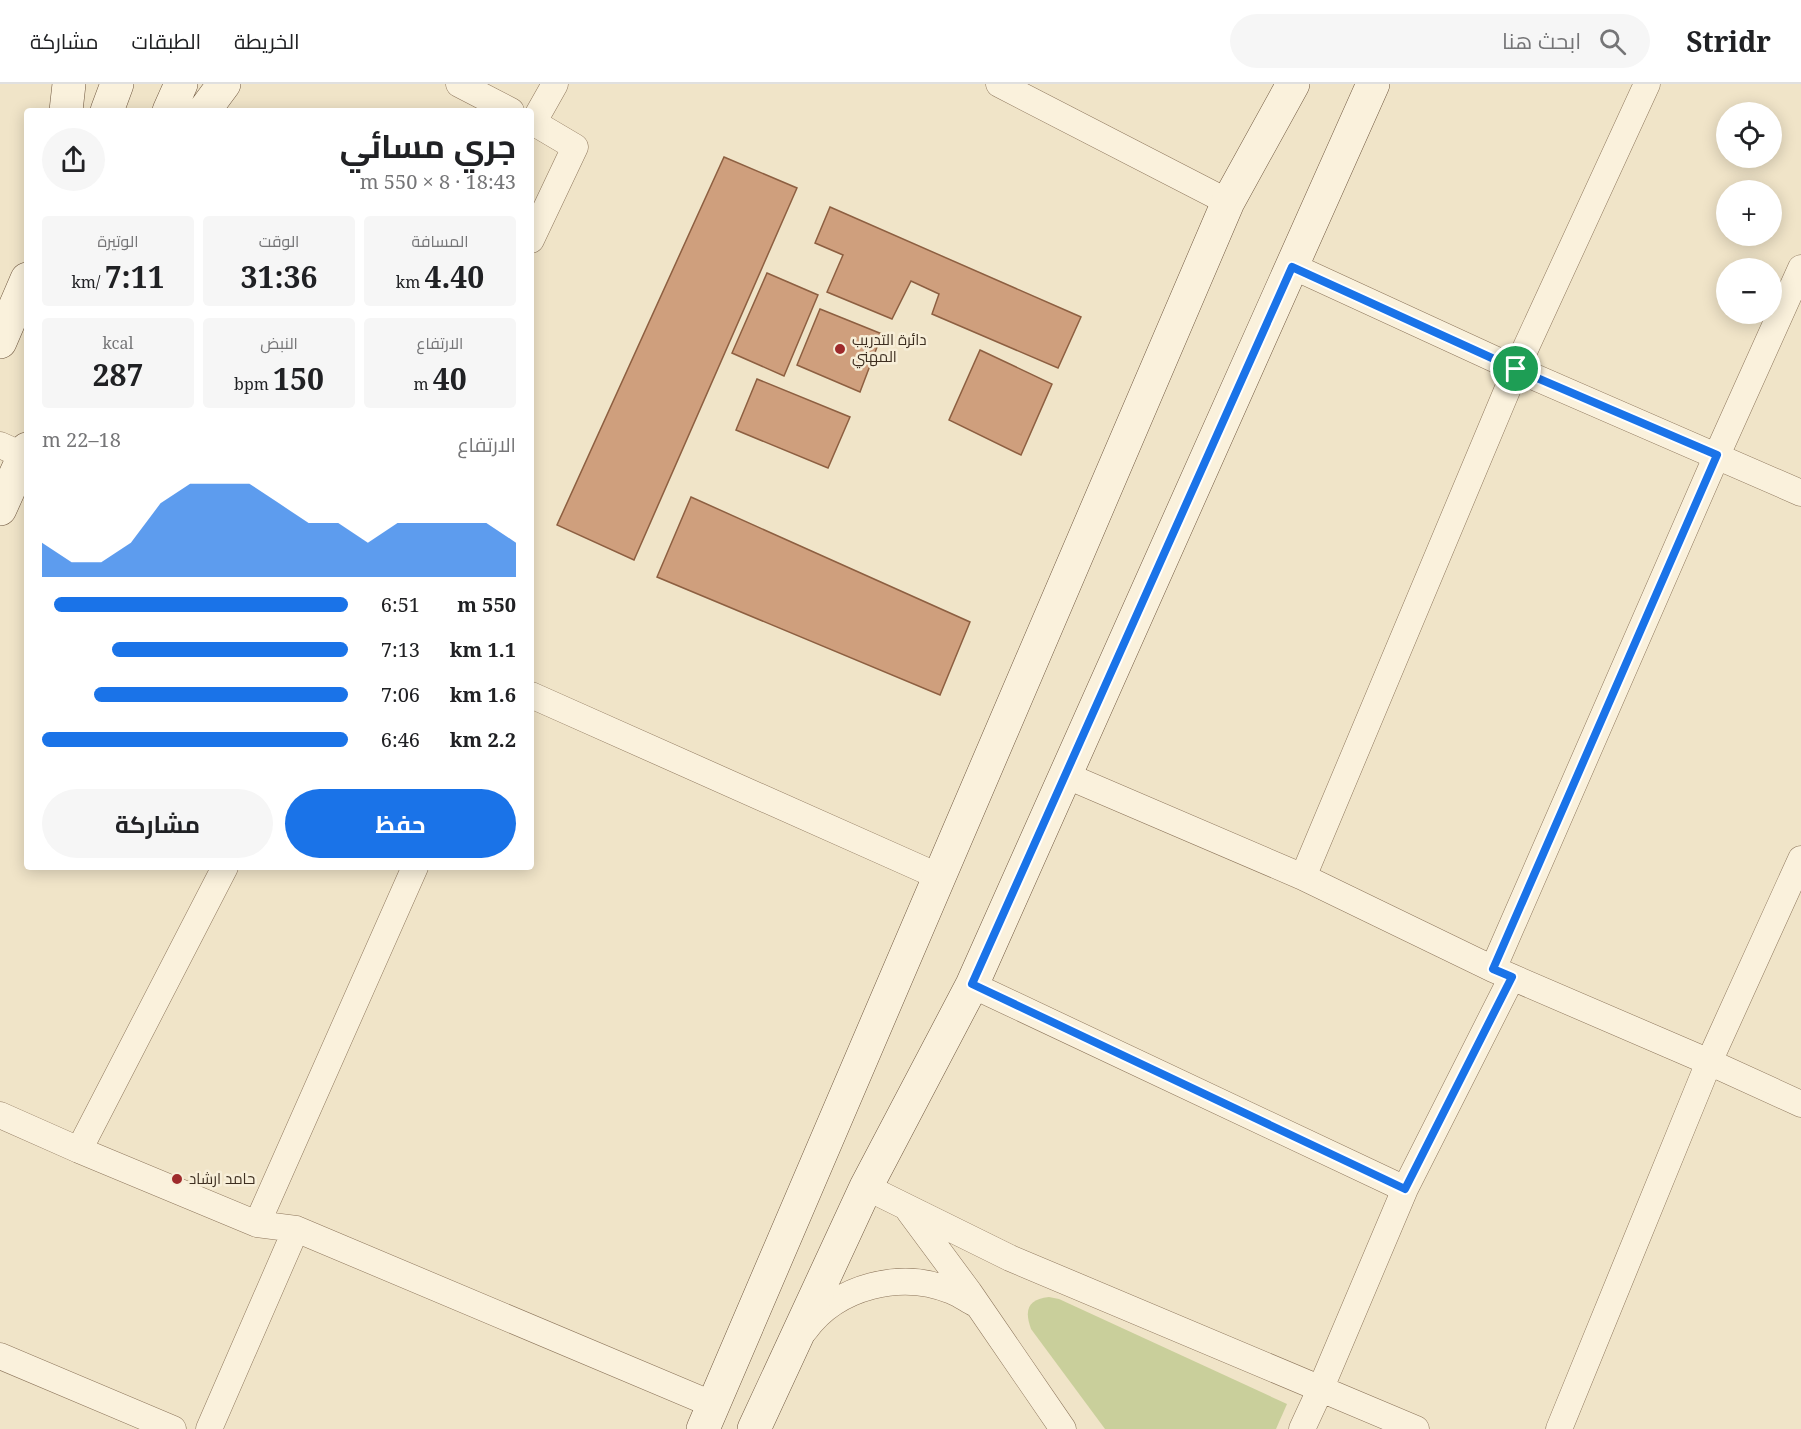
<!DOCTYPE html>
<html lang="ar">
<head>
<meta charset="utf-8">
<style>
	body { margin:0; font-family:"Noto Serif",Cairo,serif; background:#f6f6f6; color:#202124; direction:rtl; height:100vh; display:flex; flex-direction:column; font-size:22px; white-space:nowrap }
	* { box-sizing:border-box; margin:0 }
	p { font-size:20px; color:#757577 }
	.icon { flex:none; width:33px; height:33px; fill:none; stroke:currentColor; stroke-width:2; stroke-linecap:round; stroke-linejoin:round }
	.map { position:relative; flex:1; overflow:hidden; direction:ltr }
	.panel { position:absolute; left:24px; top:24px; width:510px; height:762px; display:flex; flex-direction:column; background:#fff; border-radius:6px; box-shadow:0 3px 15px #0003; direction:rtl }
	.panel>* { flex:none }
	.fabs { position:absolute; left:1716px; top:18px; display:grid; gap:12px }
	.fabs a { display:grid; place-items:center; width:66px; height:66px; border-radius:50%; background:#fff; box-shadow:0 3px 15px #0003; font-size:30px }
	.pin { position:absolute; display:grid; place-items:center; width:51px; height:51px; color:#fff; margin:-26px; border:3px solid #fff; border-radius:50%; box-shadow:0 2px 6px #0007 }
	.round { display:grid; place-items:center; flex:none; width:63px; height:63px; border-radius:32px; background:#f6f6f6 }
	.overview { display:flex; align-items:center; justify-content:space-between; height:102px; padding:0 18px }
	h1 { font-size:33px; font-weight:700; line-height:45px }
	.metrics { display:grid; grid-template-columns:repeat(3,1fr); gap:9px; height:102px; padding:6px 18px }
	.metrics div { display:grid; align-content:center; border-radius:6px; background:#f6f6f6; text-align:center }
	.metrics b { font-size:30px; font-weight:700 }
	.metrics small { font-size:16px; font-weight:400 }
	.metrics p { font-size:16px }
	.chart { height:168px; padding:12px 18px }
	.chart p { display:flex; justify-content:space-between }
	.chart svg { width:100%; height:108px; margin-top:6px; fill:#1a73e8; opacity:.7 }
	.button { display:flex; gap:12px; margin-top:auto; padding:12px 18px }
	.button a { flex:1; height:69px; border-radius:36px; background:#1a73e8; color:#fff; font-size:24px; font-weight:700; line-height:69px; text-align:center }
	.button a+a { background:#f6f6f6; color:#202124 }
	ul { padding:0 18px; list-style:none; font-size:20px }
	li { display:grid; grid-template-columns:96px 72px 1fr; align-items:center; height:45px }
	li i { height:15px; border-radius:8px; background:#1a73e8 }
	header { display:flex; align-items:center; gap:36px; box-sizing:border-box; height:84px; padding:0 30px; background:#fff; border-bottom:2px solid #e0e0e0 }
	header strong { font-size:28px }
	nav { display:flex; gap:33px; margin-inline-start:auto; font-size:21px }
	.search { width:420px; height:54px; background:#f6f6f6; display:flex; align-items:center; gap:15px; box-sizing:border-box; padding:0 21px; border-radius:33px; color:#757577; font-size:22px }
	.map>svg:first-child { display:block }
	.green { fill:#c9cf9b }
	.building { fill:#cf9f7d; stroke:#8d5f41; stroke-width:1.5 }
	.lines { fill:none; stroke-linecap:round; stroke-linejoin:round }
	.street-casing { stroke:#8d765c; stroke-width:27 }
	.secondary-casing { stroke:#6f573f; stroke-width:34 }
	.street { stroke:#faf1dc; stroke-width:26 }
	.secondary { stroke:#faf1dc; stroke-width:33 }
	.route-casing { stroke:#fff; stroke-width:12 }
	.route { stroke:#1a73e8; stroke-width:8 }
	.poi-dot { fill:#9e2a2b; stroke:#f7eed8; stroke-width:2 }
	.labels { text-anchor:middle; stroke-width:5; stroke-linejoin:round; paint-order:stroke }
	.poi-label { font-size:15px; fill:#3d2e20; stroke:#f7eed8; text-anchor:start }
</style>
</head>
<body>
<header>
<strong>Stridr</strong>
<div class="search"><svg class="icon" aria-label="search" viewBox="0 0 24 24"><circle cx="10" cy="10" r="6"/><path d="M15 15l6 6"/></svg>ابحث هنا</div>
<nav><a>الخريطة</a><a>الطبقات</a><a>مشاركة</a></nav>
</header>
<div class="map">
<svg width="1801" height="1345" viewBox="0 0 1801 1345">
	<rect width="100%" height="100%" fill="#f0e4c8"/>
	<path class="green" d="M1049,1213L1059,1215L1287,1320L1276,1345H1105L1031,1245C1024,1226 1028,1215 1049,1213Z"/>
	<path class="building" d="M724,73L797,104L634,476L557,441Z
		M830,123L1081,233L1058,284L932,230L939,210L911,197L892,235L827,208L843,171L815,159Z
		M767,189L818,211L784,292L732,269Z
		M820,225L882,250L860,308L797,281Z
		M980,266L1052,300L1021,371L949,336Z
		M757,295L850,333L828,384L736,346Z
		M691,413L970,538L940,611L657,493Z"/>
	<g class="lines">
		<g class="street-casing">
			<path id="street" d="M459,0L511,27
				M999,0L1228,118
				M531,37L575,63L531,156
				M533,39L555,0
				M1292,182L1516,285L1801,409
				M0,361L27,373
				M531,611L940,793
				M1065,691L1303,793L1493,885L1709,978L1801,1020
				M1303,793L1516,285L1647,0
				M1493,885L1717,371L1801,184
				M972,901L1405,1105
				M0,1031L79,1066L257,1140L296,1145L714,1321
				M79,1066L225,783
				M866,1103L1010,1174L1416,1345
				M909,1127L969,1208L1063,1345
				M257,1140L415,783
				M805,1246C837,1202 901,1186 952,1207C960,1210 968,1216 976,1220
				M0,1272L173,1345
				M209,1345L296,1145
				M1302,1345L1320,1306L1405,1105L1512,893
				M1559,1345L1709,978L1801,775"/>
		</g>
		<g class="secondary-casing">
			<path id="secondary" d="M66,27L69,0
				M107,27L117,0
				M169,27L181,0
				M204,27L224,0
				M0,258L27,195
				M0,425L27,365
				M703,1345L1228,118L1293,0
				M754,1345L866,1103L972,901L1373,0"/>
		</g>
		<use href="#street" class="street"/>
		<use href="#secondary" class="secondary"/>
	</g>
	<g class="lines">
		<g class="route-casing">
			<path id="route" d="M1292,183L1516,285L1717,371L1493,885L1512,893L1405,1105L972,900Z"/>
		</g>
		<use href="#route" class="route"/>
	</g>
	<g class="poi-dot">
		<circle cx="840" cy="265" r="6"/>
		<circle cx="177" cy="1095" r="6"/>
	</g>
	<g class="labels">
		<g class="poi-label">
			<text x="852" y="261">دائرة التدريب<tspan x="852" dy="17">المهني</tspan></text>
			<text x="189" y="1100">حامد ارشاد</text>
		</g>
	</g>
</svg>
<div class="fabs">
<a><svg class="icon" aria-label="locate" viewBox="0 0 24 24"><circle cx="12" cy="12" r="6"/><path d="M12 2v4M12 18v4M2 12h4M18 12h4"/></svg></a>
<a>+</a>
<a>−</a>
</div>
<div class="pin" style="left:1516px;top:285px;background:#1e9e55"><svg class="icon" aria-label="arrive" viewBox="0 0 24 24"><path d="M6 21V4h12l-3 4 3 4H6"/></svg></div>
<section class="panel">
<div class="overview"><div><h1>جري مسائي</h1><p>18:43 · 8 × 550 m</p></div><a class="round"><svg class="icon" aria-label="share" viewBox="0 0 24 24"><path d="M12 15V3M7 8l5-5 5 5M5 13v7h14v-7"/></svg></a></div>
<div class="metrics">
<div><p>المسافة</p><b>4.40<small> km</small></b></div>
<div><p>الوقت</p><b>31:36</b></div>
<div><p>الوتيرة</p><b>7:11<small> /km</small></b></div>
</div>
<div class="metrics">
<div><p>الارتفاع</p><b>40<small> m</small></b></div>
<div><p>النبض</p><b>150<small> bpm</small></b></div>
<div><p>kcal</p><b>287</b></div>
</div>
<div class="chart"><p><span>الارتفاع</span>18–22 m</p>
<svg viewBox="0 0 160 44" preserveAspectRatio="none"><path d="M0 44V30L10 38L20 38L30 30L40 14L50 6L60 6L70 6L80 14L90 22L100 22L110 30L120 22L130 22L140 22L150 22L160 30V44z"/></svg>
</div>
<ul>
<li><b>550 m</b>6:51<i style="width:96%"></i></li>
<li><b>1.1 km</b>7:13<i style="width:77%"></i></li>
<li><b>1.6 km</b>7:06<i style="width:83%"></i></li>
<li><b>2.2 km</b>6:46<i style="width:100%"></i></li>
</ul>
<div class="button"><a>حفظ</a><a>مشاركة</a></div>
</section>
</div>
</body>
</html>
